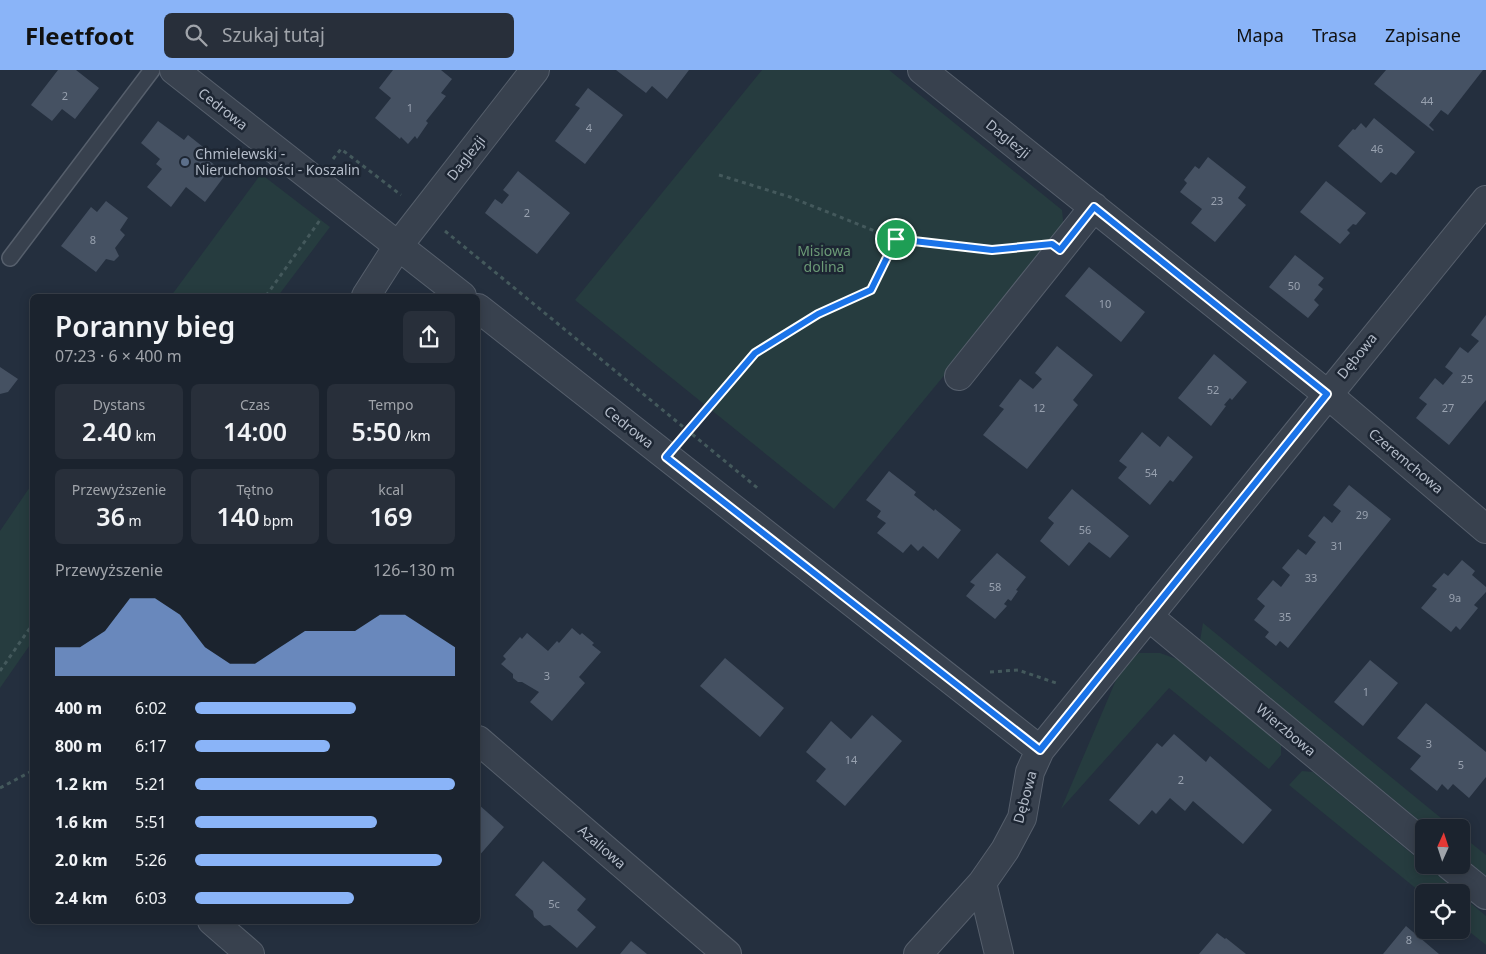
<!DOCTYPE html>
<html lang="pl">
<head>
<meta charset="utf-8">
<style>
	body { margin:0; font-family:"Noto Sans",sans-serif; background:#282f3a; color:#f1f3f6; height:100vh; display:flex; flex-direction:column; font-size:19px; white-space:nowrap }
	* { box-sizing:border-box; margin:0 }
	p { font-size:16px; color:#a0a4aa }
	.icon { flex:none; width:28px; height:28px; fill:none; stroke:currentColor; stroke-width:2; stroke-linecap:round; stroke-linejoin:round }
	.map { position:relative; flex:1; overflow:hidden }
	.details { position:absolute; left:30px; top:224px; width:450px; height:630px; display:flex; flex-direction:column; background:#1b232e; border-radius:8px; box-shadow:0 2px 12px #0003,0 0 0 1px #39404a }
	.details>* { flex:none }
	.needle { width:32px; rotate:3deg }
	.controls { position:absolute; left:1415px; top:749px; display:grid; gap:10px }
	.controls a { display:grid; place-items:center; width:55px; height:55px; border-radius:8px; background:#1b232e; box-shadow:0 2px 12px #0003,0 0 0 1px #39404a; font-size:25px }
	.pin { position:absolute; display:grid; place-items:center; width:42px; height:42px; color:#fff; margin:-21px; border:2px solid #fff; border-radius:50%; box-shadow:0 1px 5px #0007 }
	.round { display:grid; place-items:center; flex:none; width:52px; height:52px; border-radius:8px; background:#282f3a }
	.headline { display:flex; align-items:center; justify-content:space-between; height:85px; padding:0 25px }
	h1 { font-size:28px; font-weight:600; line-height:38px }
	.figures { display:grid; grid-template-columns:repeat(3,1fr); gap:8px; height:85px; padding:5px 25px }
	.figures div { display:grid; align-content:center; border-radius:8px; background:#282f3a; text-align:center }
	.figures b { font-size:25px; font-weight:600 }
	.figures small { font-size:14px; font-weight:400 }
	.figures p { font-size:14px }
	.chart { height:140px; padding:10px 25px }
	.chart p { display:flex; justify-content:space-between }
	.chart svg { width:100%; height:90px; margin-top:5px; fill:#8ab4f8; opacity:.7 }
	ul { padding:0 25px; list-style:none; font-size:16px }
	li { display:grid; grid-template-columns:80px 60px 1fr; align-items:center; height:38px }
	li i { height:12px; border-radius:6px; background:#8ab4f8 }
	header { display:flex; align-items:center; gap:30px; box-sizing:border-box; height:70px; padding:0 25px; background:#8ab4f8; color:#111 }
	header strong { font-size:24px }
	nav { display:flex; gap:28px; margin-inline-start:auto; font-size:18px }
	.search { width:350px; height:45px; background:#282f3a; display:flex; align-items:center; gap:12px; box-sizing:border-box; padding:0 18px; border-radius:8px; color:#a0a4aa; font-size:19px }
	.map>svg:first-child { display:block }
	.green { fill:#263c3f }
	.building { fill:#455162 }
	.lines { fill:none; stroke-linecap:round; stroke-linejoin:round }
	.lane-casing { stroke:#565f6c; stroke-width:18 }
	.street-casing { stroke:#565f6c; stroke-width:30 }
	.path { stroke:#44595c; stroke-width:3; stroke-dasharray:4 4; stroke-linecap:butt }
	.lane { stroke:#38414e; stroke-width:15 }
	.street { stroke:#38414e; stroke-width:28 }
	.route-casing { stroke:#fff; stroke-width:10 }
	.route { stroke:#1a73e8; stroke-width:6 }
	.service-dot { fill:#5c6f8a; stroke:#1d2633; stroke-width:2 }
	.labels { text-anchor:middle; stroke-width:5; stroke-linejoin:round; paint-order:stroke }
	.number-label { font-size:11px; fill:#98a1af }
	.street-label { font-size:14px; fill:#b4bcc9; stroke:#1d2633 }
	.poi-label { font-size:14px; fill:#b4bcc9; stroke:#1d2633; text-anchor:start }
	.park-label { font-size:14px; fill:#6b9a76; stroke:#1d2633 }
</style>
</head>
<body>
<header>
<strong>Fleetfoot</strong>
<div class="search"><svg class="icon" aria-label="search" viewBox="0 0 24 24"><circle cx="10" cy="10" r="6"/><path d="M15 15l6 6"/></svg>Szukaj tutaj</div>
<nav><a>Mapa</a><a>Trasa</a><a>Zapisane</a></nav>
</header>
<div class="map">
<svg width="1486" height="884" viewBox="0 0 1486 884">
	<rect width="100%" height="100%" fill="#242f3e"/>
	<path class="green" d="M762,0H889L1062,140L1064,160L834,439L575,230Z
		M261,104L330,157L278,226H171Z
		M32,414V572L0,618V461Z
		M1203,553L1452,757H1427L1200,571Z
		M1139,583H1160L1185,592L1281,675V685L1269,699L1169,618L1061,739L1122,596Z
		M1302,701L1313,702L1458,822H1424V825L1289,715Z
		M1461,765L1486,785V806L1461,785Z
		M1461,825L1486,846V875L1461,855Z"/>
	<path class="building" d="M58,0H76L99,18L75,49L62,39L52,51L31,35Z
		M393,0H441L452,9L441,23L446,26L426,51L428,53L417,69L415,66L408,74L401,67L400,69L375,48L391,28L379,18Z
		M616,0H689L667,29L652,16L646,23Z
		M1386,0H1483L1448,45L1441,40L1429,55L1434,60L1433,61L1374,14Z
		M588,18L623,45L585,94L555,71L580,38L575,35Z
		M1374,48L1415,82L1396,105L1391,102L1381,113L1338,76L1353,59L1355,60L1361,53L1366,58Z
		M158,51L184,70L188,65L212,84L207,89L226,104L205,132L186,117L171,137L147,117L162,99L156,94L160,89L141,73Z
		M1208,87L1246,117L1238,128L1246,135L1215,172L1191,153L1202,139L1180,122L1187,113L1184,110L1195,96L1199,99Z
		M518,101L570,143L537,184L485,143L495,129L502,134L509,125L503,120Z
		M1326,111L1366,143L1356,155L1353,154L1347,160L1350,163L1340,174L1300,142Z
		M106,131L128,148L120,160L125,165L115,178L119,186L114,191L106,189L96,202L61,176L91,137L97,142Z
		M1295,185L1324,208L1318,215L1323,219L1314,230L1319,235L1308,248L1269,217Z
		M1089,197L1145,242L1121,272L1065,226Z
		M1486,245V330L1449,375L1416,348L1427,334L1419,328L1435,308L1443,315L1453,303L1445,297L1460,277L1468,283L1479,271L1471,265Z
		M1057,276L1093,305L1073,330L1078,335L1027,399L983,365L1004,339L999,336L1020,309L1033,319L1042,309L1035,303Z
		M1214,284L1247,312L1232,330L1230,328L1224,335L1226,336L1211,356L1178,328Z
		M0,297L18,309L8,322L0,324Z
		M1142,362L1160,377L1168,366L1193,387L1173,412L1170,410L1150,435L1118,408L1127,397L1119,391Z
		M889,401L916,422L914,425L934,441L935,439L961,460L938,489L923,476L918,481L911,474L903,483L877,463L886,453L877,447L881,441L866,430Z
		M1349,415L1391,449L1288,578L1280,571L1276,576L1265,567L1269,562L1254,550L1265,536L1257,529L1273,510L1281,517L1290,505L1282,498L1298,479L1306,485L1316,472L1308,466L1324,446L1332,453L1341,441L1333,435Z
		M1072,419L1129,466L1110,488L1089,472L1069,496L1040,471L1054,453L1048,448Z
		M997,483L1026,507L1016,520L1018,521L1011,531L1008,529L1004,534L1007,536L995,549L966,526L975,515L970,512Z
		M1462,490L1475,501L1472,505L1486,517V522L1474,535L1478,538L1460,560L1456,556L1451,562L1421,538L1437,519L1432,516L1444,503L1448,506Z
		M572,558L580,565L582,563L594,573L592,575L601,582L579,607L585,613L552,651L530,632L539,622L522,612H518L513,608V604L501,594L506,589L503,586L520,567L522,569L527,563L548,581L557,571L559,573Z
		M725,588L784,638L760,667L700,616Z
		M1370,590L1398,613L1363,656L1334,632Z
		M1426,633L1486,682V707L1469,728L1453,714L1448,720L1442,714L1437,721L1410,699L1421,686L1397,668Z
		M872,645L902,671L845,736L816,711L826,699L806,682L831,651L851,669Z
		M1174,664L1206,692L1210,686L1272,740L1243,774L1193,731L1185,741L1170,728L1156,744L1152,740L1139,755L1109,730L1157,673L1162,677Z
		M478,734L504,757L478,787Z
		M543,791L586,829L577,840L596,857L577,878L550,855L544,856L534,847L533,841L515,825Z
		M1406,856L1439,884H1383Z
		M1217,863L1225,869L1226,868L1246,884H1199Z
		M631,871L647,884H620Z"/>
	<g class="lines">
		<g class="lane-casing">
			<path id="lane" d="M10,188L152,0"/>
		</g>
		<g class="street-casing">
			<path id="street" d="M174,0L462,226
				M922,0L1327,324L1486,459
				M366,226L398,176L535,0
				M478,238L1040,680
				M959,306L1094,137
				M1148,546L1424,774
				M478,670L727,884
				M1449,795L1486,825
				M982,813L999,884
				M212,851L250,884
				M918,884L982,813L1005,780L1022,748L1030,702L1040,680L1486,130"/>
		</g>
		<path class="path" d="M333,89L341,79L401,125
			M719,105L790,127L895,169L992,180L1024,177
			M445,161L760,420
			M266,226L320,150
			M688,362L755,283L818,244L871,220L895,169
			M0,601L32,555
			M990,602L1018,600L1056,613
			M0,718L32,701"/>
		<use href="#lane" class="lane"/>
		<use href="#street" class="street"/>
	</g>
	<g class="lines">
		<g class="route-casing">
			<path id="route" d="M1094,137L1327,324L1040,680L666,387L755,283L818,244L871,220L896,169L992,180L1052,174L1060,180Z"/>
		</g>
		<use href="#route" class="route"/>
	</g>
	<circle class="service-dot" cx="185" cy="92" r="5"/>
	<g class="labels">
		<g class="number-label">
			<text x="65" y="30">2</text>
			<text x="1427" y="35">44</text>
			<text x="410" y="42">1</text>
			<text x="589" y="62">4</text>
			<text x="1377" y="83">46</text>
			<text x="1217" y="135">23</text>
			<text x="527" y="147">2</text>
			<text x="93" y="174">8</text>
			<text x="1294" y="220">50</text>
			<text x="1105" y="238">10</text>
			<text x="1467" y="313">25</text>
			<text x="1213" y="324">52</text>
			<text x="1039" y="342">12</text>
			<text x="1448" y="342">27</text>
			<text x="1151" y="407">54</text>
			<text x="1362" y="449">29</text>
			<text x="1085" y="464">56</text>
			<text x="1337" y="480">31</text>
			<text x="1311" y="512">33</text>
			<text x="995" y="521">58</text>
			<text x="1455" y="532">9a</text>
			<text x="1285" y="551">35</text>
			<text x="547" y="610">3</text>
			<text x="1366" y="626">1</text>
			<text x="1429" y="678">3</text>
			<text x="851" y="694">14</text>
			<text x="1461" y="699">5</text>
			<text x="1181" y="714">2</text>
			<text x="554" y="838">5c</text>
			<text x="1409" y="874">8</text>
		</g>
		<g class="street-label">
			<text transform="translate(223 39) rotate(38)" y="5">Cedrowa</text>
			<text transform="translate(1008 69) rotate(39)" y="5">Daglezji</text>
			<text transform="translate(466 88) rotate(-52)" y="5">Daglezji</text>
			<text transform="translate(1357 286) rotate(-51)" y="5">Dębowa</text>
			<text transform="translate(629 357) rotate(38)" y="5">Cedrowa</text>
			<text transform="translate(1406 391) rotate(40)" y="5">Czeremchowa</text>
			<text transform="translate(1286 660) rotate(40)" y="5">Wierzbowa</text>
			<text transform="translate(1025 727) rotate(-75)" y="5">Dębowa</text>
			<text transform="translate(602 777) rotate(41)" y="5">Azaliowa</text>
		</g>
		<g class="poi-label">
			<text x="195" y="89">Chmielewski -<tspan x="195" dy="16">Nieruchomości - Koszalin</tspan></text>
		</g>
		<g class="park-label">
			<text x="824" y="186">Misiowa<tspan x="824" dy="16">dolina</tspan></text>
		</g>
	</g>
</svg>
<div class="controls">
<a><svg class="needle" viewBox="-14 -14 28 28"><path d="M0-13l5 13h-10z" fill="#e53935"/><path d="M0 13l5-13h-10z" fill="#a0a4aa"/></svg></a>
<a><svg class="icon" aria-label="locate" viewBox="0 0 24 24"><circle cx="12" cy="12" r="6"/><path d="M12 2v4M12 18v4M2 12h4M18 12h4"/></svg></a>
</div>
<div class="pin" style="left:896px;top:169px;background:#1e9e55"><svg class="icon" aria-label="arrive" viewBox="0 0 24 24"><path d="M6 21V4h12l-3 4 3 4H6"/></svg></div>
<section class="details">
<div class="headline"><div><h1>Poranny bieg</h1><p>07:23 · 6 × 400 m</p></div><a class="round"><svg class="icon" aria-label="share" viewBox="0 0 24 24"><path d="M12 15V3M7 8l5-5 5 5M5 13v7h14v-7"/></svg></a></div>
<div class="figures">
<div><p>Dystans</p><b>2.40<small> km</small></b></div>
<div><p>Czas</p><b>14:00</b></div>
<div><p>Tempo</p><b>5:50<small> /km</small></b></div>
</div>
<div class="figures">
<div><p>Przewyższenie</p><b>36<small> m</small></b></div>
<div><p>Tętno</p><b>140<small> bpm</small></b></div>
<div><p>kcal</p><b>169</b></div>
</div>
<div class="chart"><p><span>Przewyższenie</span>126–130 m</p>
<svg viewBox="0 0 160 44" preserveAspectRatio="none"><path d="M0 44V30L10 30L20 22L30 6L40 6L50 14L60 30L70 38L80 38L90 30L100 22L110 22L120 22L130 14L140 14L150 22L160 30V44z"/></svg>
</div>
<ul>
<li><b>400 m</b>6:02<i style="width:62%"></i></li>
<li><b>800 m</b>6:17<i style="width:52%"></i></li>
<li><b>1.2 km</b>5:21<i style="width:100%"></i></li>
<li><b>1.6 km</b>5:51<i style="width:70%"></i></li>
<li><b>2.0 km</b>5:26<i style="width:95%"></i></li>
<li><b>2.4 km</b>6:03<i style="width:61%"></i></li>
</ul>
</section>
</div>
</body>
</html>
